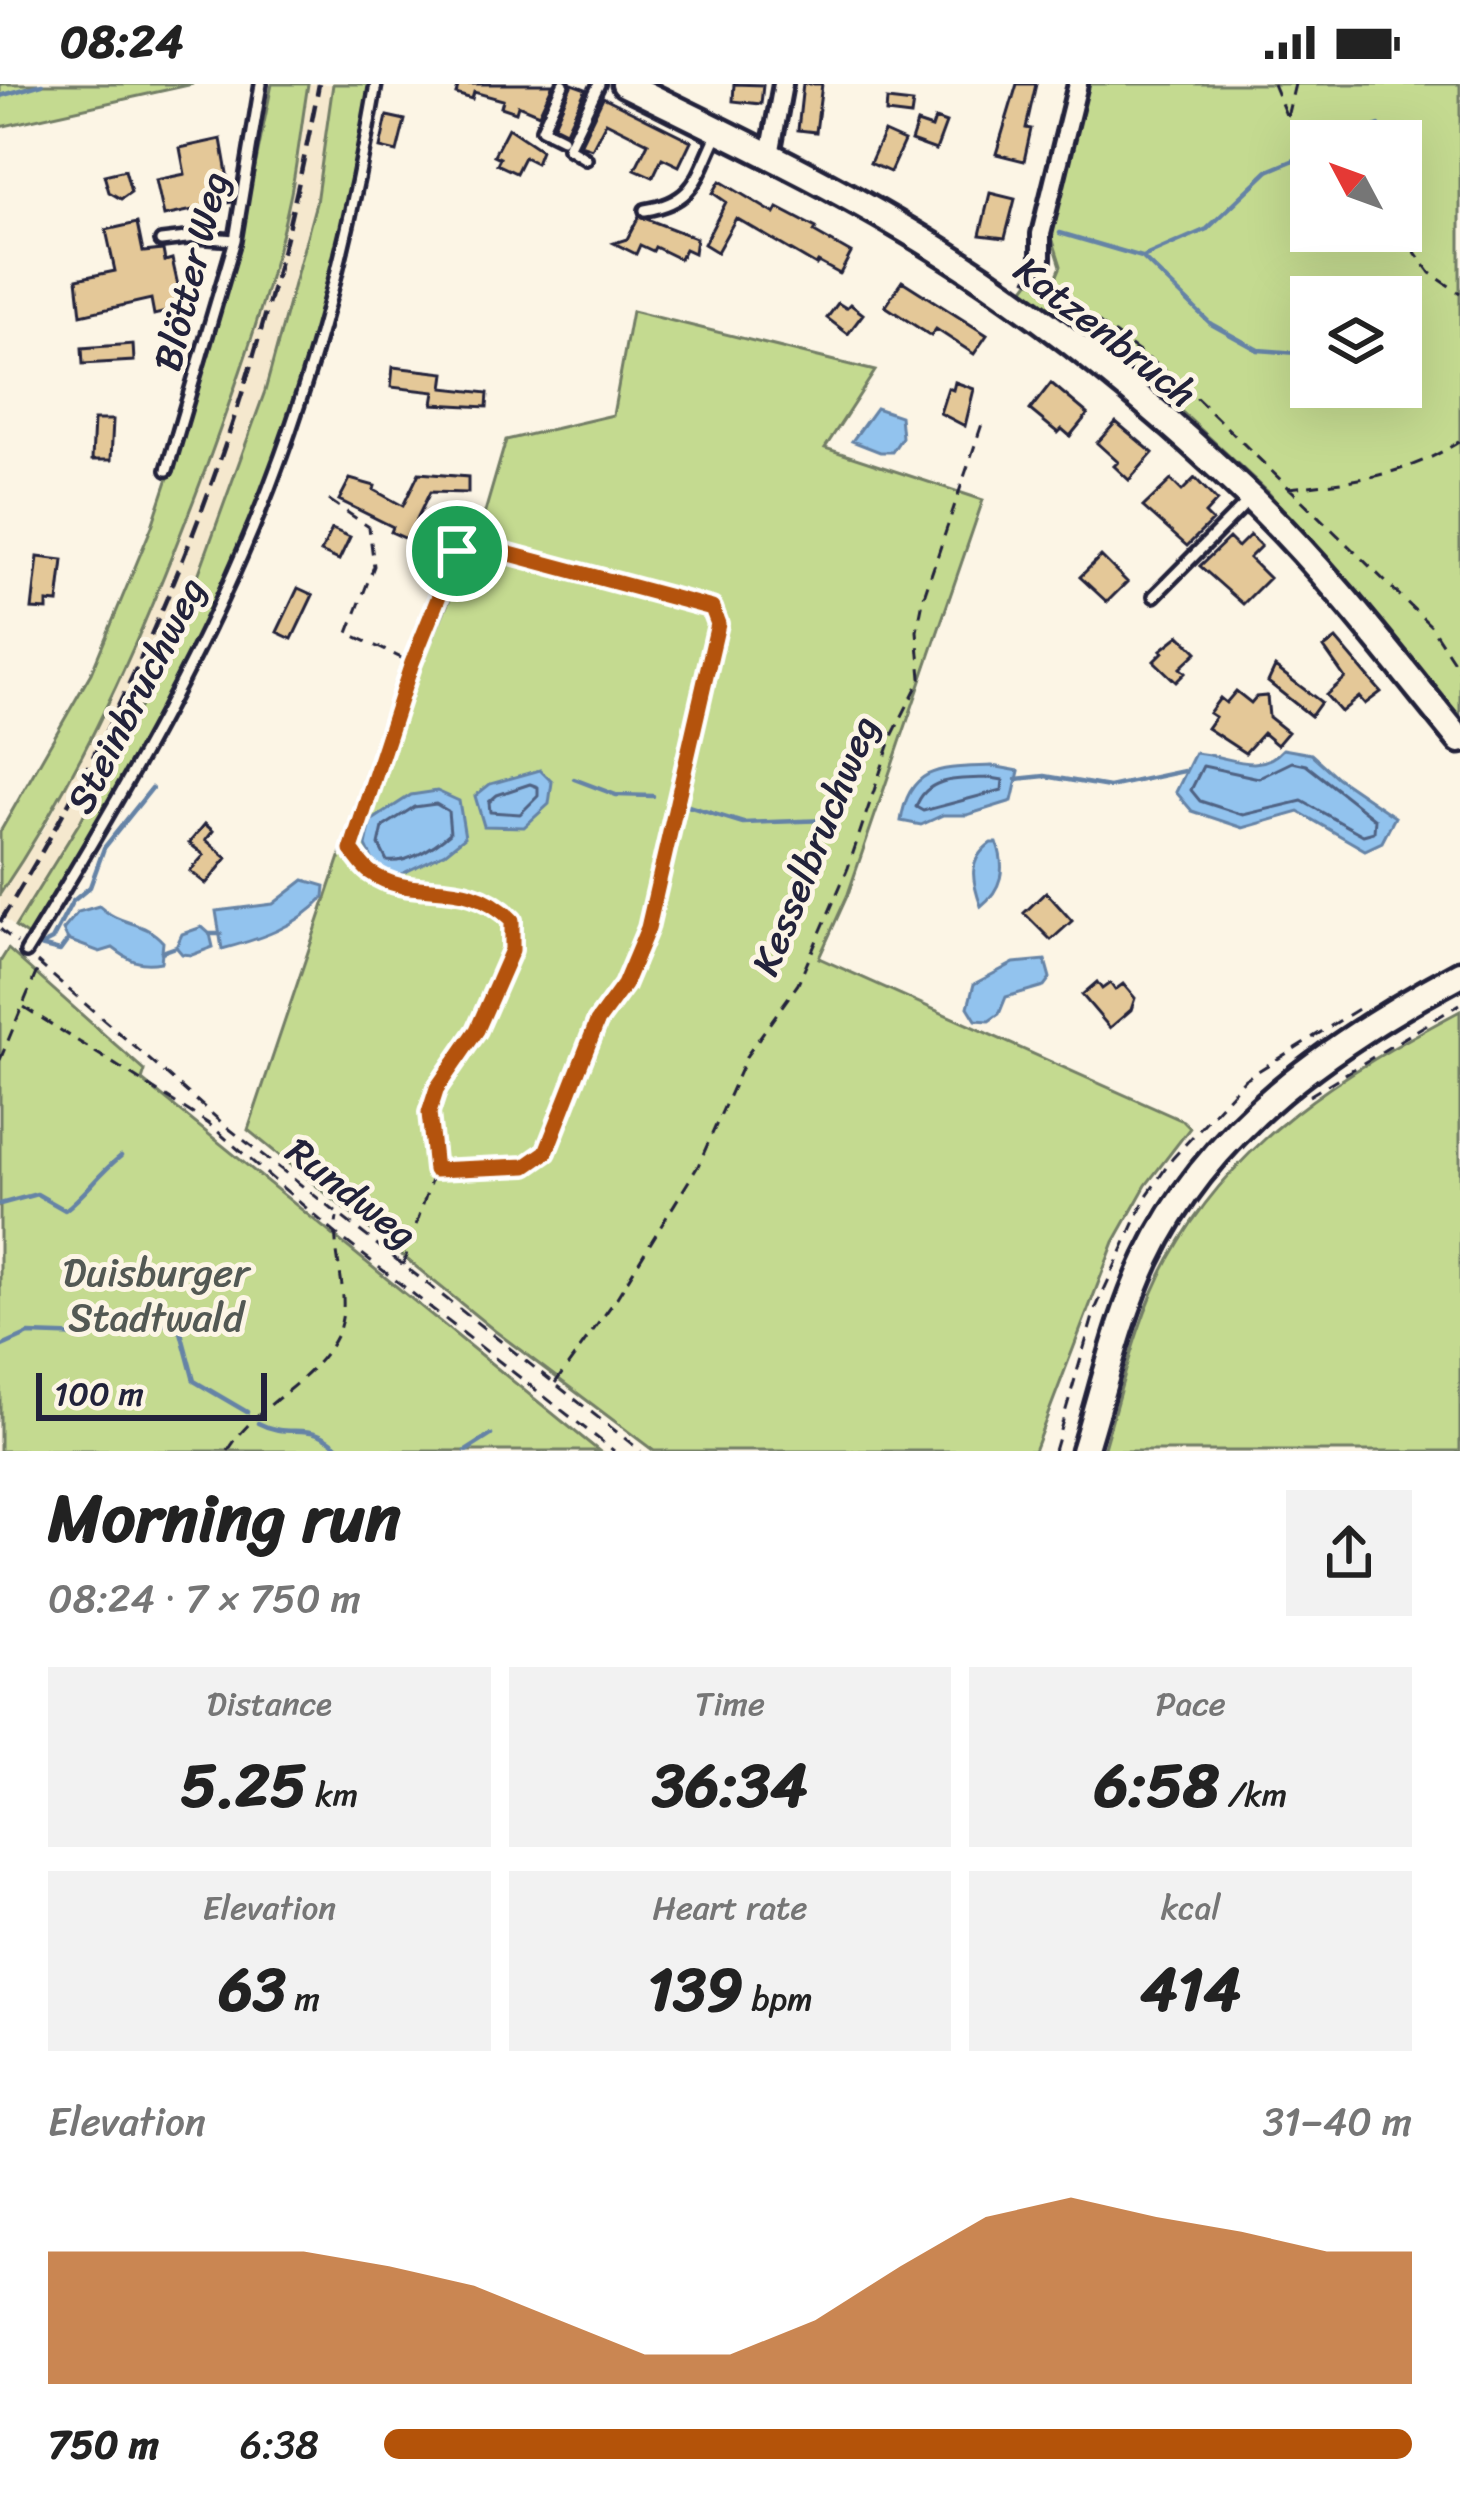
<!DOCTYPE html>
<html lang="en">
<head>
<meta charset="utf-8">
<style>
	body { margin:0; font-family:Sriracha,sans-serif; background:#f2f2f2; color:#222; height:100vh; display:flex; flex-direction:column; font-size:45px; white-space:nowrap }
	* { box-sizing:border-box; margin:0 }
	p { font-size:39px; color:#767676 }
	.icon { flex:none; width:66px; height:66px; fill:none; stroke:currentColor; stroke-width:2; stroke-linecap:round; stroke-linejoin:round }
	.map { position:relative; height:1367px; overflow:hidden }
	.panel { display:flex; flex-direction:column; background:#fff; flex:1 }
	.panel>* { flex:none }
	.needle { width:78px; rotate:311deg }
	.fabs { position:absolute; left:1290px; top:36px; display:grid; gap:24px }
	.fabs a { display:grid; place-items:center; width:132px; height:132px; border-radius:0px; background:#fff; box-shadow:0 12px 48px #0002; font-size:60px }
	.scale { position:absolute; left:36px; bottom:30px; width:231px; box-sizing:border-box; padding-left:12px; border:6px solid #22223b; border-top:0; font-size:33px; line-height:42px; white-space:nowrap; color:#22223b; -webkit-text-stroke:9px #fcf5e5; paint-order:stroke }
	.pin { position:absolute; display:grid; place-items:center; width:102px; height:102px; color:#fff; margin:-51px; border:6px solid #fff; border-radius:50%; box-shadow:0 3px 12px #0007 }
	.round { display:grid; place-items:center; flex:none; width:126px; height:126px; border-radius:0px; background:#f2f2f2 }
	.head { display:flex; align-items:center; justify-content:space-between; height:204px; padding:0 48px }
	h1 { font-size:66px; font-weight:700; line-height:90px }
	.figures { display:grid; grid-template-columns:repeat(3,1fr); gap:18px; height:204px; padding:12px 48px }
	.figures div { display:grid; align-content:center; border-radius:0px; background:#f2f2f2; text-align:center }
	.figures b { font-size:60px; font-weight:700 }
	.figures small { font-size:33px; font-weight:400 }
	.figures p { font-size:33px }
	.chart { height:336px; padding:24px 48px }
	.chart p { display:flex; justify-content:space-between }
	.chart svg { width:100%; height:216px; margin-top:12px; fill:#b45309; opacity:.7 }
	ul { padding:0 48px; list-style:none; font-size:39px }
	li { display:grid; grid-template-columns:192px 144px 1fr; align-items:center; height:90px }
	li i { height:30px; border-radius:15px; background:#b45309 }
	.status { display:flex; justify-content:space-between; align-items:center; height:84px; padding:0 60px; background:#fff; direction:ltr }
	.status svg { height:33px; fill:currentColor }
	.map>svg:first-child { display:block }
	.built { fill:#f5e8ce }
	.green { fill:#c4da90; stroke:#737e66; stroke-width:3; fill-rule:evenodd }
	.water { fill:#92c3ee; stroke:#6583a6; stroke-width:3 }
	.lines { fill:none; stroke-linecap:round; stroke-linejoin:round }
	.shore { stroke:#4f6283; stroke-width:3 }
	.stream { stroke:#6583a6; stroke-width:4.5 }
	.building { fill:#e4c898; stroke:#22223b; stroke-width:3 }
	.lane-casing { stroke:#22223b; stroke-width:18 }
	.street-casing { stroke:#22223b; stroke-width:26 }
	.secondary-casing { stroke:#22223b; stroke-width:33 }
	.path { stroke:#22223b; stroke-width:3; stroke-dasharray:12 9; stroke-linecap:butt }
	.lane { stroke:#fcf5e5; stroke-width:9 }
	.street { stroke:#fcf5e5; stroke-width:16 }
	.secondary { stroke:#fcf5e5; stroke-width:24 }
	.rail { stroke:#22223b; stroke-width:4.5; stroke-dasharray:18 9; stroke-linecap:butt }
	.route-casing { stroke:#fff; stroke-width:24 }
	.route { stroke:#b45309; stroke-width:15 }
	.labels { text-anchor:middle; stroke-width:10; stroke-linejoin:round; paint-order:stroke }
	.street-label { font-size:39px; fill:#22223b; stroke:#fcf5e5 }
	.park-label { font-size:39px; fill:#535954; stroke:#fcf5e5 }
</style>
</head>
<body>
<div class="status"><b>08:24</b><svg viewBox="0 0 49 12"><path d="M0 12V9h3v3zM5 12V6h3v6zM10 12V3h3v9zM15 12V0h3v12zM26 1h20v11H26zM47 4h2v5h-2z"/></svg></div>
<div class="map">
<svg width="1460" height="1367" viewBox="0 0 1460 1367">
	<rect width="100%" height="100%" fill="#fcf5e5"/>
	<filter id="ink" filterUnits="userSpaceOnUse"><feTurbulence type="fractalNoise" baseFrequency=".00833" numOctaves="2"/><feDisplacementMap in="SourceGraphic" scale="24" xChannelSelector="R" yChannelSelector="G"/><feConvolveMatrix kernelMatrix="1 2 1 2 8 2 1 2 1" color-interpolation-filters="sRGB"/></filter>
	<g filter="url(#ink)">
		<path class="built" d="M308,0H333L316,119L265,307L196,497L143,618L81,736L15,843L0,831V810L47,740L115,606L170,480L239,293L290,112Z"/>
		<path class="green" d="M0,0H193L0,43Z
			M272,0H308C302,36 298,73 291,109C272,201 239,293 207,381C151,530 90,677 0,810V748L91,589L152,442L212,261L240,156Z
			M333,0H371C350,125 319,253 276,373C218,535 122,708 28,852L15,843L81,736L143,618L196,497L265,307L316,119Z
			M1083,0H1460V637L1268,408L1170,317L1022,207L1034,191L1055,196L1061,182L1049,144ZM1311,57H1401V147H1311ZM1311,213H1401V303H1311Z
			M632,227L875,287L825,364L983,416L848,810L819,874L1183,1037L1190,1044L1146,1101L1114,1158L1034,1367H654L495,1247L248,1046L400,595L423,575L478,452L506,356L613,331Z
			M8,865L145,987L142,996L599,1367H0V878Z
			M1460,927V1367H1103C1122,1303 1137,1233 1169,1175C1236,1054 1342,990 1460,927Z"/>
		<path class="water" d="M876,324L900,332L902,353L892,368H880L852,357Z
			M1283,665L1311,670L1338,694L1395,733L1382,758L1365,766L1299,728L1243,744L1192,727L1176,708L1195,669C1231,672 1259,692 1283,665Z
			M992,682L1019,687L1012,717L967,731H943L921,741L901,737C909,680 944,684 992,682Z
			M540,686L552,698L549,720L524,743L484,742L475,712L490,700Z
			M437,707L459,717L465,753L445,769L395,793L378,788L366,762L371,737L411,711Z
			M991,759H997C1006,785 1002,805 981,822C972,797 967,776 991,759Z
			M304,796L325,802L324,813C297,843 260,855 222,865L216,827L273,820Z
			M99,822C120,842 144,836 163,858L161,878C140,882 130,877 113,864L100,868L68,856L63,846L78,828Z
			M202,843L210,850L213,863L192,871L182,870L176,863L182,850Z
			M1045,876L1050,894L1044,902L1006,913L999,930L989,937L976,936L968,923L974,900L1014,879Z"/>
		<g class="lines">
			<path class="shore" d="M1292,678L1306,681L1375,735L1374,748L1363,751L1302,717L1243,731L1200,717L1191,706L1203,682L1259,694Z
				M991,694L1003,696L1002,706L923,727L916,723C927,691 961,695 991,694Z
				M530,700L538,703V712L520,730L490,728L489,718L497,711Z
				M436,720L448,727L450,749C434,763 408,780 387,777L379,761L383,743L414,723Z"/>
			<path class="stream" d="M0,12L42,0
				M1340,57L1379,41
				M1060,149L1142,173L1211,240L1258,266L1311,270
				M1145,172L1207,145L1268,87L1311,69
				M574,695L616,711L653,712
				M1016,695L1045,692L1109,703L1184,687
				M688,722L743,739L829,736
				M210,850H221
				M40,862L52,856L72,818L90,803L104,764L152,704
				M40,862L60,867L68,856
				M162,868L176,863
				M0,1120L37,1110L65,1126C86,1110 98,1090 121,1072
				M0,1263L29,1250L88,1252C126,1222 140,1226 181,1248L194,1297L247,1328
				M258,1339C292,1357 309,1333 343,1367
				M466,1367L491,1351"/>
		</g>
		<path class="building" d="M459,0H553L539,30L518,21L516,28L501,23L503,16L474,8L472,15L456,10Z
			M572,0L586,5L566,47L554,41Z
			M734,0L763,1L761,20L733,17Z
			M803,0H822L816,48L798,46Z
			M1017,0H1036L1026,44L1031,45L1024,77L996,70Z
			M603,13L691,57L679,82L662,74L653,93L635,85L648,59L606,38L592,65L580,61Z
			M887,16L913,19L911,32L886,29Z
			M387,32L405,36L397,68L380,64Z
			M935,35L946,39L936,66L911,57L917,39L932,44Z
			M508,44L541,66L536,79L524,73L516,89L497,80L500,74L494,71Z
			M884,48L904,57L890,88L870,79Z
			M221,55L232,118L164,132L156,96L185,90L180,64Z
			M125,86L131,108L121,115L109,108L104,91Z
			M720,97L775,130L778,124L816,144L814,148L851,169L840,190L818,178L816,181L736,134L717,168L704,160L726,118L713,109Z
			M990,109L1015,115L1005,154L980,151Z
			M639,132L696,154L694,169L685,165L680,175L655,163L653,167L640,161L636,170L614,159L627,155Z
			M137,139L143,168L163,166L165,177L172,175L183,224L154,231L151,215L81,231L77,195L115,187L106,146Z
			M902,197L987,251L974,270L936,245L931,252L885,222Z
			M838,219L846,224L850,220L863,230L848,250L827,234Z
			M133,260L134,277L83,280L82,264Z
			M393,283L445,289L443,304L488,309L487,323L433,320L435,308L391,303Z
			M955,298L974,305L965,342L940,329L948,304L953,306Z
			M1051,299L1088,330L1070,352L1062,345L1058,349L1030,326Z
			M94,336H113L111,376H92Z
			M1116,338L1153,369L1129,396L1114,382L1118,378L1097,359Z
			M419,389L468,393V409L430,408L407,455L391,448L393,443L339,416L350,395L375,402L374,406L403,422Z
			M1195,394L1217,417L1205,430L1212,437L1187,462L1143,423L1171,396L1182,407Z
			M332,445L350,453L339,476L321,468Z
			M1250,451L1261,462L1249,474L1269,494L1243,520L1200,482L1229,454L1238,463Z
			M1101,472L1127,498L1107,518L1080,493Z
			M38,473L63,476L58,519L47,518V526L32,525Z
			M298,504L313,511L292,555L277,548Z
			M1180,551L1197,568L1180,584L1185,589L1176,598L1154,577L1163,568L1161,566Z
			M1336,555L1381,608L1365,620L1359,613L1341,628L1326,611L1345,594L1324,564Z
			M1275,583L1321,618L1311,632L1268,598Z
			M1236,607L1251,619L1256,613L1267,612L1269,633L1288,648L1277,661L1263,649L1245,669L1207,644L1215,633L1209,629L1220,614L1226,619Z
			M205,740L213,747L206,756L227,774L206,800L190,787L204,771L189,759Z
			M1046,808L1072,837L1051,856L1024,829Z
			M1097,898L1102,905L1110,899L1115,906L1123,900L1135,914L1131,926L1110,944L1082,911Z"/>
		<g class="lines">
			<g class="lane-casing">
				<path id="lane" d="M562,55L542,45L563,0
					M586,75L568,64L599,0
					M645,126C696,118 697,92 718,49
					M161,157L195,153L235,156
					M167,386L235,156L261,0
					M1154,512L1251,414
					M26,868C123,710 218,547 281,372C325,251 354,127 376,0"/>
			</g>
			<g class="street-casing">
				<path id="street" d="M770,71L783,0
					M1041,176V150L1078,0"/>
			</g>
			<g class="secondary-casing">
				<path id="secondary" d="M625,0C730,52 839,103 939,166C1051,236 1156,323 1252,415C1328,489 1393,574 1460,656
					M1084,1367C1104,1303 1118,1236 1147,1175C1209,1043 1335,957 1460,890"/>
			</g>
			<path class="path" d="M1273,0L1286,31
				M1295,0L1287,33L1311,58
				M1400,147L1430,189L1460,209
				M1025,194L1055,207L1178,296L1430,541L1460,587
				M1288,404C1350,398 1407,392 1460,357
				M329,416L369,443L374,482L348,549L412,579L457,467L474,460L712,524L718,540L648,844L624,901L597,938L546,1068L526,1082L435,1086L429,1029L437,1003L477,946L512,866V836C463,786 414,820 370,788C363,783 357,773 351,767L412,579
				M0,845L17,859
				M37,878L227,1043L641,1367
				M24,923L209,1040L334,1148L614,1367
				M0,976L39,882
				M1309,1012L1460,920
				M403,1181L434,1087
				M555,1299L616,1215L698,1082L747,971L798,900L848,784L893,650L921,594L917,547L924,512L982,340
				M228,1367C256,1319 315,1300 338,1248C353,1212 330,1171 337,1134
				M1054,1367L1095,1226L1146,1113L1172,1075L1245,995L1365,921"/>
			<use href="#lane" class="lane"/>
			<use href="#street" class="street"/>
			<use href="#secondary" class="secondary"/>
			<path class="rail" d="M0,838C162,575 262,303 319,0"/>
		</g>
	</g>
	<g class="lines" filter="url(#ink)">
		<g class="route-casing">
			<path id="route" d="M473,460L712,524L718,540L648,844L624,901L597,938L546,1068L526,1082L435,1086L429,1029L437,1004L477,946L512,866V836C463,787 414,820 370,788C363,783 357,773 351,766L412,579L457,467Z"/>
		</g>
		<use href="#route" class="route"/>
	</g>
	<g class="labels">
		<g class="street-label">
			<text transform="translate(190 187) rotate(-76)" y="14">Blötter Weg</text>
			<text transform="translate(1106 247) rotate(38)" y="14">Katzenbruch</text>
			<text transform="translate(135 611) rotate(-63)" y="14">Steinbruchweg</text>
			<text transform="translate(814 761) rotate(-68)" y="14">Kesselbruchweg</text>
			<text transform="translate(352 1108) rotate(38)" y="14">Rundweg</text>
		</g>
		<g class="park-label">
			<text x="156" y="1202">Duisburger<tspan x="156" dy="45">Stadtwald</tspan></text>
		</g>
	</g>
</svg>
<div class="fabs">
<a><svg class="needle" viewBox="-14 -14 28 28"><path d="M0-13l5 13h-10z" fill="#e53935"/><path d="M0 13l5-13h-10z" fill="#767676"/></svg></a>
<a><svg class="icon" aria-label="layers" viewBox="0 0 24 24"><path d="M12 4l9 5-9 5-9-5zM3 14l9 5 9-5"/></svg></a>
</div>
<div class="scale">100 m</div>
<div class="pin" style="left:457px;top:467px;background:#1e9e55"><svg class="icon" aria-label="arrive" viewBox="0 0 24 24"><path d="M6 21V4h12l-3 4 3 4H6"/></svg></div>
</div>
<section class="panel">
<div class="head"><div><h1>Morning run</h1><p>08:24 · 7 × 750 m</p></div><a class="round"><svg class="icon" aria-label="share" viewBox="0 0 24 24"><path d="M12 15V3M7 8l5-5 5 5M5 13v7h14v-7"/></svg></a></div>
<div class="figures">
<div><p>Distance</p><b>5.25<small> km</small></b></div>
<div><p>Time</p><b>36:34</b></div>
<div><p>Pace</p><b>6:58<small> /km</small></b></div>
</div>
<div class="figures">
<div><p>Elevation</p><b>63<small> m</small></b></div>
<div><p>Heart rate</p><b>139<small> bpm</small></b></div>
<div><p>kcal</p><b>414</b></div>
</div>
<div class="chart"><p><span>Elevation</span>31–40 m</p>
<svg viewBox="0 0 160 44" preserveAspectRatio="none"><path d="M0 44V17L10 17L20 17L30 17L40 20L50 24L60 31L70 38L80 38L90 31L100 20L110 10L120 6L130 10L140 13L150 17L160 17V44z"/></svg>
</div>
<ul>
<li><b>750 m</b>6:38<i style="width:100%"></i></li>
</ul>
</section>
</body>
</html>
